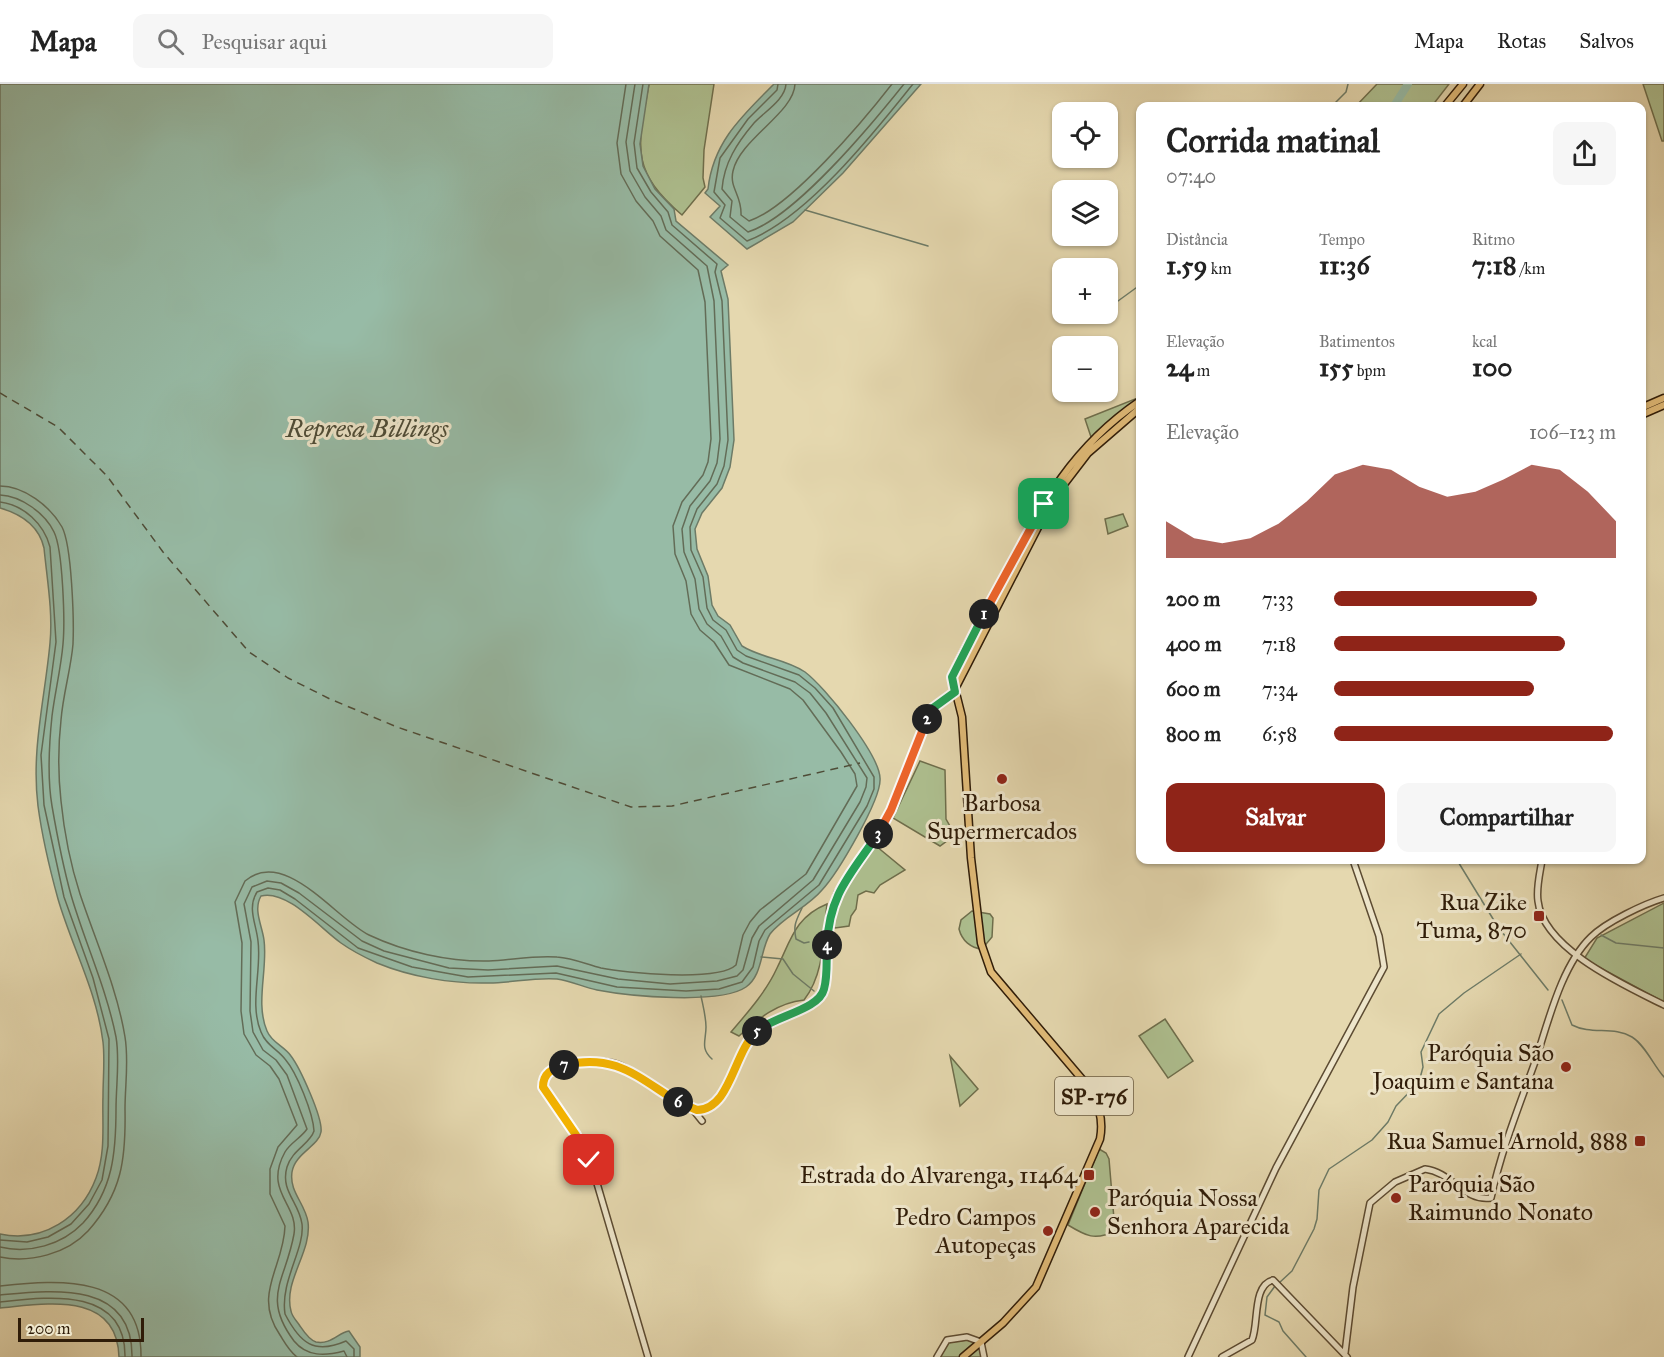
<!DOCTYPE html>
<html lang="pt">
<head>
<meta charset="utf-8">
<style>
	body { margin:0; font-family:"IM FELL Great Primer",serif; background:#f6f6f6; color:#222; height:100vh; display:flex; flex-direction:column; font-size:22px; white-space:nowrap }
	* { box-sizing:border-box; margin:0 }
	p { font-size:20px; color:#767676 }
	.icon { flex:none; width:33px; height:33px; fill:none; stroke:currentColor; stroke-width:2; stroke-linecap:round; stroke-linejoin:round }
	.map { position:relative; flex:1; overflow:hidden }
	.drawer { position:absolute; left:1136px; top:18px; width:510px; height:762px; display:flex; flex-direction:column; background:#fff; border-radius:12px; box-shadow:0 2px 4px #0004 }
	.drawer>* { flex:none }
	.buttons { position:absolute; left:1052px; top:18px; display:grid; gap:12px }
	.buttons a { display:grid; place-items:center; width:66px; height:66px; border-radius:12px; background:#fff; box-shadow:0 2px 4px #0004; font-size:30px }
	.scale { position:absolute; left:18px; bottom:15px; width:126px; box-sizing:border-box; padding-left:6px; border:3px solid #2f1c08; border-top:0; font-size:16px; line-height:21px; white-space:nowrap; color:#2f1c08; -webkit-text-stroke:4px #eee6cb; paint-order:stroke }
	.pin { position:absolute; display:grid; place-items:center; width:51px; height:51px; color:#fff; margin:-26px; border-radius:12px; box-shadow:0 3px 9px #0006 }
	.km { position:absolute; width:30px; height:30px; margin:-15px; border-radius:50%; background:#222; color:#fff; font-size:16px; line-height:30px; text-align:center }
	.round { display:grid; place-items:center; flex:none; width:63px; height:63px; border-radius:12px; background:#f6f6f6 }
	.head { display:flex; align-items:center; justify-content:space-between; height:102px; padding:0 30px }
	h1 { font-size:33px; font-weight:700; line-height:45px }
	.metrics { display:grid; grid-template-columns:repeat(3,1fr); gap:9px; height:102px; padding:6px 30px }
	.metrics div { display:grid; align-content:center }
	.metrics b { font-size:26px; font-weight:700 }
	.metrics small { font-size:16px; font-weight:400 }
	.metrics p { font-size:16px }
	.chart { height:168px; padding:12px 30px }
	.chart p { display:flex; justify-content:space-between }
	.chart svg { width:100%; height:108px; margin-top:6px; fill:#8f2418; opacity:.7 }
	.cta { display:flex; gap:12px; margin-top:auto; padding:12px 30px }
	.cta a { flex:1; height:69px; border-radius:12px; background:#8f2418; color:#fff; font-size:24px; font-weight:700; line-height:69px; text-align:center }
	.cta a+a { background:#f6f6f6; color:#222 }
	ul { padding:0 30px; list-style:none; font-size:20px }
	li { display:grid; grid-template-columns:96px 72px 1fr; align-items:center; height:45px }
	li i { height:15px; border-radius:8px; background:#8f2418 }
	header { display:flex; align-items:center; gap:36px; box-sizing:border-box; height:84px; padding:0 30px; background:#fff; border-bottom:2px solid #e0e0e0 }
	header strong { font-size:28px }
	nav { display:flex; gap:33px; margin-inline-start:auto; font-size:21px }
	.search { width:420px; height:54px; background:#f6f6f6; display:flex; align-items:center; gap:15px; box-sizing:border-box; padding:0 21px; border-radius:12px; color:#767676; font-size:22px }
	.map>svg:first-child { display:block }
	.green { fill:#aec090; stroke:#6e6e4c; stroke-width:1.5 }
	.water { fill:#97bba6; stroke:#6d7b67; stroke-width:1.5 }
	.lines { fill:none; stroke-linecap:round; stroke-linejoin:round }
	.shore { stroke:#636c57; stroke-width:1.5 }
	.stream { stroke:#6d7b67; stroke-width:1.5 }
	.river { stroke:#97bba6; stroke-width:8 }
	.ferry { stroke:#4e4c37; stroke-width:1.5; stroke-dasharray:8 6; stroke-linecap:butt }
	.tertiary-casing { stroke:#5c4b32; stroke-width:8 }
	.primary-casing { stroke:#2f1c08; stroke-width:9 }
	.tertiary { stroke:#eee6cb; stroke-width:5 }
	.primary { stroke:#e2bc78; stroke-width:6 }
	.split-1-casing { stroke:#fff; stroke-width:12 }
	.split-2-casing { stroke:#fff; stroke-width:12 }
	.split-3-casing { stroke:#fff; stroke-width:12 }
	.split-4-casing { stroke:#fff; stroke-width:12 }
	.split-5-casing { stroke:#fff; stroke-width:12 }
	.split-6-casing { stroke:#fff; stroke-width:12 }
	.split-7-casing { stroke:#fff; stroke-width:12 }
	.split-8-casing { stroke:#fff; stroke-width:12 }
	.split-1 { stroke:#f0652b; stroke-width:8 }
	.split-2 { stroke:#22a559; stroke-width:8 }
	.split-3 { stroke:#f0652b; stroke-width:8 }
	.split-4 { stroke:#22a559; stroke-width:8 }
	.split-5 { stroke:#22a559; stroke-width:8 }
	.split-6 { stroke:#f5b400; stroke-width:8 }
	.split-7 { stroke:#f5b400; stroke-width:8 }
	.split-8 { stroke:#f5b400; stroke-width:8 }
	.poi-dot { fill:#8f2418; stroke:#eee6cb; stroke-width:2 }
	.labels { text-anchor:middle; stroke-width:6; stroke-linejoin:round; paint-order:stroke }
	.shield { fill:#eee6cb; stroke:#685942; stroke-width:1.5 }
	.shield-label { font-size:22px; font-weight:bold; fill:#2f1c08 }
	.poi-label { font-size:24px; fill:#2f1c08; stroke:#eee6cb; text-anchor:end }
	.water-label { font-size:26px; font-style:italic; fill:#4e4c37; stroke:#eee6cb }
</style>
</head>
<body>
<header>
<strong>Mapa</strong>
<div class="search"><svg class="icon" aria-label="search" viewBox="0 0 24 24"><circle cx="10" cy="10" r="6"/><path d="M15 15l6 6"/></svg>Pesquisar aqui</div>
<nav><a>Mapa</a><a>Rotas</a><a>Salvos</a></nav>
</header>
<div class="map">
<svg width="1664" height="1273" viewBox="0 0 1664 1273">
	<rect width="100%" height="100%" fill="#e5d8af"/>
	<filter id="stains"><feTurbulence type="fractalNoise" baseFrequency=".00333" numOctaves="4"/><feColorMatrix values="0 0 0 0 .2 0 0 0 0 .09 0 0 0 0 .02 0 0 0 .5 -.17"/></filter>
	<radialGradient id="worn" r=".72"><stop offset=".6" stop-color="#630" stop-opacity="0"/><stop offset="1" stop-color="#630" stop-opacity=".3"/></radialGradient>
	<path class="green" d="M649,0H714L704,66L703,94L705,103L682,131C629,86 638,62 649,0Z
		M1377,0H1449L1432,22H1356Z
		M1643,0H1664V57H1662Z
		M1140,313V315L1091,353L1085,335Z
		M1123,430L1128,442L1108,450L1105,435Z
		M920,677L945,686L946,735L955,751L940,762L893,734Z
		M876,762L905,786L880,801L874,809L866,807L858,811L856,825L851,832L849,842L835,844L832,840C838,808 855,787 876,762Z
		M1664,819V918L1584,875L1597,854Z
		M827,820C823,852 825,889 804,916C777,919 759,934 739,952L731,948C748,928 766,908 777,884C791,856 795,833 827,820Z
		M972,827L990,830L993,834L992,853L982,865C971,864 962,857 959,845L961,836Z
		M1165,935L1193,977L1168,994L1139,952Z
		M950,972L978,1005L960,1022Z
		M1099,1065L1106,1069L1109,1075L1115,1147C1095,1157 1086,1152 1068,1141Z
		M966,1256L973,1257L982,1266L981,1273H940L946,1259Z"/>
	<path class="water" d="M0,0H649L640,60L643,82L655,105L674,125L676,137L728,181L721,187L728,215L734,356L730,383L722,404L702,429L695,445L697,465L708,492L712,521L718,532L730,541L742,562C761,574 786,575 805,588C825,603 879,670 880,694C882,715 837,790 822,806C807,824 784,832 770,850C760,866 763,891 746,903C720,921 628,912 597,906C583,903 571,897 557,895C535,893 511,899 489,899C452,900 411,893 377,879C364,873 352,867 341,859C321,845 287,805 261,812C253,826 262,841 264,856C268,885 255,919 267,947C272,959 284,962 291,972C300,984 323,1034 321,1048C319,1062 295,1069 292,1088C289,1108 305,1119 308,1138C312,1168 283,1197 291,1227C292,1233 297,1237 300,1242C304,1248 309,1256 316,1258C331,1261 339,1248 349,1247L360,1263V1273H119C117,1206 45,1220 0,1224V1150C43,1159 81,1134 96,1094C106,1068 102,1039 103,1012C103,994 105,976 103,958C97,908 72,863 58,815C50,786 42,752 38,722C31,666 45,614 50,559C53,528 47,495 44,464C39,442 21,430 0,424Z
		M774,0H921L843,89L793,138L747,165L710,133L720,122L705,109L708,105C713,58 742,32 774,0Z"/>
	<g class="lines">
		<path class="shore" d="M778,0L777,6L748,35L720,74L714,108L725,121L720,134L747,157C806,135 874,49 913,0
			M786,0C785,16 764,28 754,39C737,59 724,79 722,105L732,117L730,133L748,148C795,133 872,40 904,0
			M795,0C794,29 740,55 733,87C729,104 742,111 741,131L749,137C790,124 864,36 892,0
			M0,402C24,402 50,422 62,443C72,462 74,537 73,560C71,585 63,610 61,636C58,663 58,690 61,717C64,747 71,782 80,810C96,858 117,904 125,953C129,977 125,1001 125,1025C126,1075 122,1109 88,1147C67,1170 30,1179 0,1173
			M0,411C21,412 45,429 54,448C63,466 65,538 63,560C61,584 55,608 52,632C49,661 47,693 52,722C57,751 63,782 71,811C85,859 106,903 116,953C120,976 116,1001 116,1025C116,1068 113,1106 83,1139C62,1161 29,1170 0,1163
			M0,418C24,421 44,440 50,463L56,558L41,671L44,721L64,813L93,894L109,955L108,1062L102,1096L89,1120L71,1140L48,1153L27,1158L0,1156
			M0,1202C59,1196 142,1188 141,1273
			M0,1211C52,1206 133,1196 132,1273
			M0,1218C47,1213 126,1202 125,1273
			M297,1273C289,1267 285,1259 280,1251C252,1210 284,1183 285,1142L270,1110V1085L278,1063L297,1041L279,995L270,982L256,971L244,950L241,927L242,859L235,818L245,797C285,763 336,835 369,851C405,868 449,878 489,877C511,876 535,871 557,873C572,874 586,880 601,884C625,889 718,898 736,881L743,851L750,838L760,826L806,790L857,702L855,690L841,668L803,616L790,605L729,581L714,558L700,546L691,530L686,497L675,470L673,442L682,418L703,391L708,378L711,355L705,218L698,186L660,152L653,137L636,117L621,90L617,59L626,0
			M347,1273L344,1267C325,1272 307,1273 294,1257C261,1213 286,1196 294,1150C299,1120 263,1108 285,1068C290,1059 301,1054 307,1045L287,991L276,976L263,966L253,948L250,927L251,858L244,820L252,803L267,797L281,799L299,809L362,857L384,867L449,884L488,886L557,882L618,895L670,900L717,897L737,892L743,886L752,854L759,842L813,796L860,718L866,703L867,694L826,629L810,609L795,598L743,579L733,573L721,552L707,540L699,525L695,495L684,468L682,445L690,422L710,397L717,379L720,355L714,217L707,182L666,146L661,132L645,113L630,87L626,58L635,0
			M354,1273V1265L346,1257C314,1271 300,1259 285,1230C280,1197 305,1165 302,1140C299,1118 280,1107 287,1083C292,1066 310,1060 314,1047C313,1029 297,989 285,975C277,965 266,961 261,948C249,920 262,886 258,857C256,839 247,824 257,808L268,804L280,806L295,815L358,864L412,883L468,893L556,889L617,903L686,907L719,905L742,898L753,883L759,857L765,846L819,801L867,722L874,705V693L833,624L815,604L799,591L746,572L737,566L726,546L713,536L707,524L703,493L691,466L690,443L697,425L717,400L724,382L728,356L722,217L715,188L717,180L672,141L668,128L651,108L637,84L634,59L643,0"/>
		<path class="stream" d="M1332,22L1346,8L1348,0
			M805,126L928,162
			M1107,225L1140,201
			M1094,238L1102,230
			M1457,776L1498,843L1548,906
			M802,824C796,837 793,841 796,855L804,859L809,858
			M1601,851L1616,859L1664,864
			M761,873L783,875L793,890L814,907
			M701,912C703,922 706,933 706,943C706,957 700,964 712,975
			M1562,916L1572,941C1591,951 1614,942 1632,953C1645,961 1654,982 1664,993
			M1279,1199L1292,1187L1314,1145L1317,1135L1319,1106L1329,1085L1372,1056L1388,1038L1396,1022L1419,998L1423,983L1421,968L1439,930L1464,909L1521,870
			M1275,1202L1267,1213L1265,1231L1279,1238L1283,1247L1306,1273"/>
		<path class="river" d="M1394,22L1408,0"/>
		<path class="ferry" d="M0,309L58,343L107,392L163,468L249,568L288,594L330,615L397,643L631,723L672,722L860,679"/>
		<g class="tertiary-casing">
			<path id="tertiary" d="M1542,776C1540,789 1536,804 1538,817C1543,865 1626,902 1664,921
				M694,1027L702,1037
				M1345,1269L1353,1203L1370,1119L1395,1098L1425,1085C1452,1088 1464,1118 1491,1114C1501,1067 1519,1022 1535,978C1548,939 1561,882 1591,853C1606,838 1644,820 1664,814
				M648,1273L596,1096L576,1051L545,1008L544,994C553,983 566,979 580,978C592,977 605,976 617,980C640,987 685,1035 708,1024C733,1013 733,964 763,943C781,930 821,928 825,902L828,841L837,809L891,727L926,637L933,624L955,607
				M937,1273L947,1256L967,1253L981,1258L984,1273
				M1188,1273L1276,1084L1384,883L1379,852L1353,776
				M1222,1273L1252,1256C1259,1240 1252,1201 1273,1196L1347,1273"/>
		</g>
		<g class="primary-casing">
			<path id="primary" d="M1445,22L1463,0
				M1463,22L1480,0
				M1641,324L1664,314
				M1641,331L1664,321
				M955,605L1052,416L1088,369L1140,324
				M963,1273L1003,1239L1036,1203L1100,1055C1104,1034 1098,1019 1087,1001L991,888L981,859L971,774L962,633L952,593C963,564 982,536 996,508C1037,431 1065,368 1140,317"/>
		</g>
		<use href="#tertiary" class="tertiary"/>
		<use href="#primary" class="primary"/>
	</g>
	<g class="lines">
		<g class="split-1-casing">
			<path id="split-1" d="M984,530L1044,420"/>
		</g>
		<g class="split-2-casing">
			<path id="split-2" d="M927,635L933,624L955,608L952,593L984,530"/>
		</g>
		<g class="split-3-casing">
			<path id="split-3" d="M878,750L891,726L927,635"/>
		</g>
		<g class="split-4-casing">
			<path id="split-4" d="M827,861C829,810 851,790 878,750"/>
		</g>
		<g class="split-5-casing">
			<path id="split-5" d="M757,947C774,932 819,926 824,905C828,891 826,875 827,861"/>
		</g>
		<g class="split-6-casing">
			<path id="split-6" d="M678,1018L697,1026C731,1025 733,969 757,947"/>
		</g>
		<g class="split-7-casing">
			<path id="split-7" d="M564,981C616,969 637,993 678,1018"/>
		</g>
		<g class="split-8-casing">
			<path id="split-8" d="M564,981C552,985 543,989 543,1003L576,1051L589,1076"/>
		</g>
		<use href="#split-1" class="split-1"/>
		<use href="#split-2" class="split-2"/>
		<use href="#split-3" class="split-3"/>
		<use href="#split-4" class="split-4"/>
		<use href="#split-5" class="split-5"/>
		<use href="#split-6" class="split-6"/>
		<use href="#split-7" class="split-7"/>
		<use href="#split-8" class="split-8"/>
	</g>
	<g class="poi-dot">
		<circle cx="1002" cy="695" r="6"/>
		<rect x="1533" y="826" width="12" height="12" rx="3"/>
		<circle cx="1566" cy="983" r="6"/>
		<rect x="1634" y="1051" width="12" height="12" rx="3"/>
		<rect x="1083" y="1085" width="12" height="12" rx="3"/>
		<circle cx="1396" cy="1114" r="6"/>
		<circle cx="1095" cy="1128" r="6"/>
		<circle cx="1048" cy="1147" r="6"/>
	</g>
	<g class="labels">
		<rect class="shield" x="1055" y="993" width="78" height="38" rx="4.5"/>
		<g class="shield-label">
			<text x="1094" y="1020">SP-176</text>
		</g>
		<g class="poi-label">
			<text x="1002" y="727" text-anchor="middle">Barbosa<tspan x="1002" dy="28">Supermercados</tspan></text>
			<text x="1527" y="826">Rua Zike<tspan x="1527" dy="28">Tuma, 870</tspan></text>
			<text x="1554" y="977">Paróquia São<tspan x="1554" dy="28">Joaquim e Santana</tspan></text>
			<text x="1628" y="1065">Rua Samuel Arnold, 888</text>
			<text x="1077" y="1099">Estrada do Alvarenga, 11464</text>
			<text x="1408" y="1108" text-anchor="start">Paróquia São<tspan x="1408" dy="28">Raimundo Nonato</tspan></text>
			<text x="1107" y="1122" text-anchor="start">Paróquia Nossa<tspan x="1107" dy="28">Senhora Aparecida</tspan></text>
			<text x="1036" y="1141">Pedro Campos<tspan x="1036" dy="28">Autopeças</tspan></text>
		</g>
		<g class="water-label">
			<text x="367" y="353">Represa Billings</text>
		</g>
	</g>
	<rect width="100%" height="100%" filter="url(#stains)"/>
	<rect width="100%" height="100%" fill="url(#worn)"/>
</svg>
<div class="buttons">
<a><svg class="icon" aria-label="locate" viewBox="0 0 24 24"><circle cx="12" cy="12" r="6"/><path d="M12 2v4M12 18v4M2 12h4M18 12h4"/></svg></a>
<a><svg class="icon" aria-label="layers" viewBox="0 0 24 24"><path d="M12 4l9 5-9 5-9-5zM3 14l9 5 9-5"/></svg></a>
<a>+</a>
<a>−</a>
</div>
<div class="scale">200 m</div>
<div class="pin" style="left:1044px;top:420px;background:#1e9e55"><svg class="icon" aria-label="arrive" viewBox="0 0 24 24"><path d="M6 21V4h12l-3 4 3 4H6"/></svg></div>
<div class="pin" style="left:589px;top:1076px;background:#d93025"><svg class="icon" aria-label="check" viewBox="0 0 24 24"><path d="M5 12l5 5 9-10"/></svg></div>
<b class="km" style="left:984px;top:530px">1</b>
<b class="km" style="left:927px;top:635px">2</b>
<b class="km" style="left:878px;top:750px">3</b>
<b class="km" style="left:827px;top:861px">4</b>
<b class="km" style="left:757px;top:947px">5</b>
<b class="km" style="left:678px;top:1018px">6</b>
<b class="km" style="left:564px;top:981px">7</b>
<section class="drawer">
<div class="head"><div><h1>Corrida matinal</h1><p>07:40</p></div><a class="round"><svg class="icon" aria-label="share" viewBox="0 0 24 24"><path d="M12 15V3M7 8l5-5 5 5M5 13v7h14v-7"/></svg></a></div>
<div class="metrics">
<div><p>Distância</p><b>1.59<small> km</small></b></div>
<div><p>Tempo</p><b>11:36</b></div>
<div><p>Ritmo</p><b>7:18<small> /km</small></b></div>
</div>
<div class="metrics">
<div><p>Elevação</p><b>24<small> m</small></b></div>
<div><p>Batimentos</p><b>155<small> bpm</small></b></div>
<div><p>kcal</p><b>100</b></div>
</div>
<div class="chart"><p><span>Elevação</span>106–123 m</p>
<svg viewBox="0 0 160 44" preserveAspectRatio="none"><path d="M0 44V29L10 36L20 38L30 36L40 30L50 21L60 10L70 6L80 8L90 15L100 19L110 17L120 12L130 6L140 8L150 17L160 29V44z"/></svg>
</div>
<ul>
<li><b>200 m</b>7:33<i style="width:72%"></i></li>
<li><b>400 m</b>7:18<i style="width:82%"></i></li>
<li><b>600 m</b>7:34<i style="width:71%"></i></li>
<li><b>800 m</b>6:58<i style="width:99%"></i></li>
</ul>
<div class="cta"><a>Salvar</a><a>Compartilhar</a></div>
</section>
</div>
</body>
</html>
